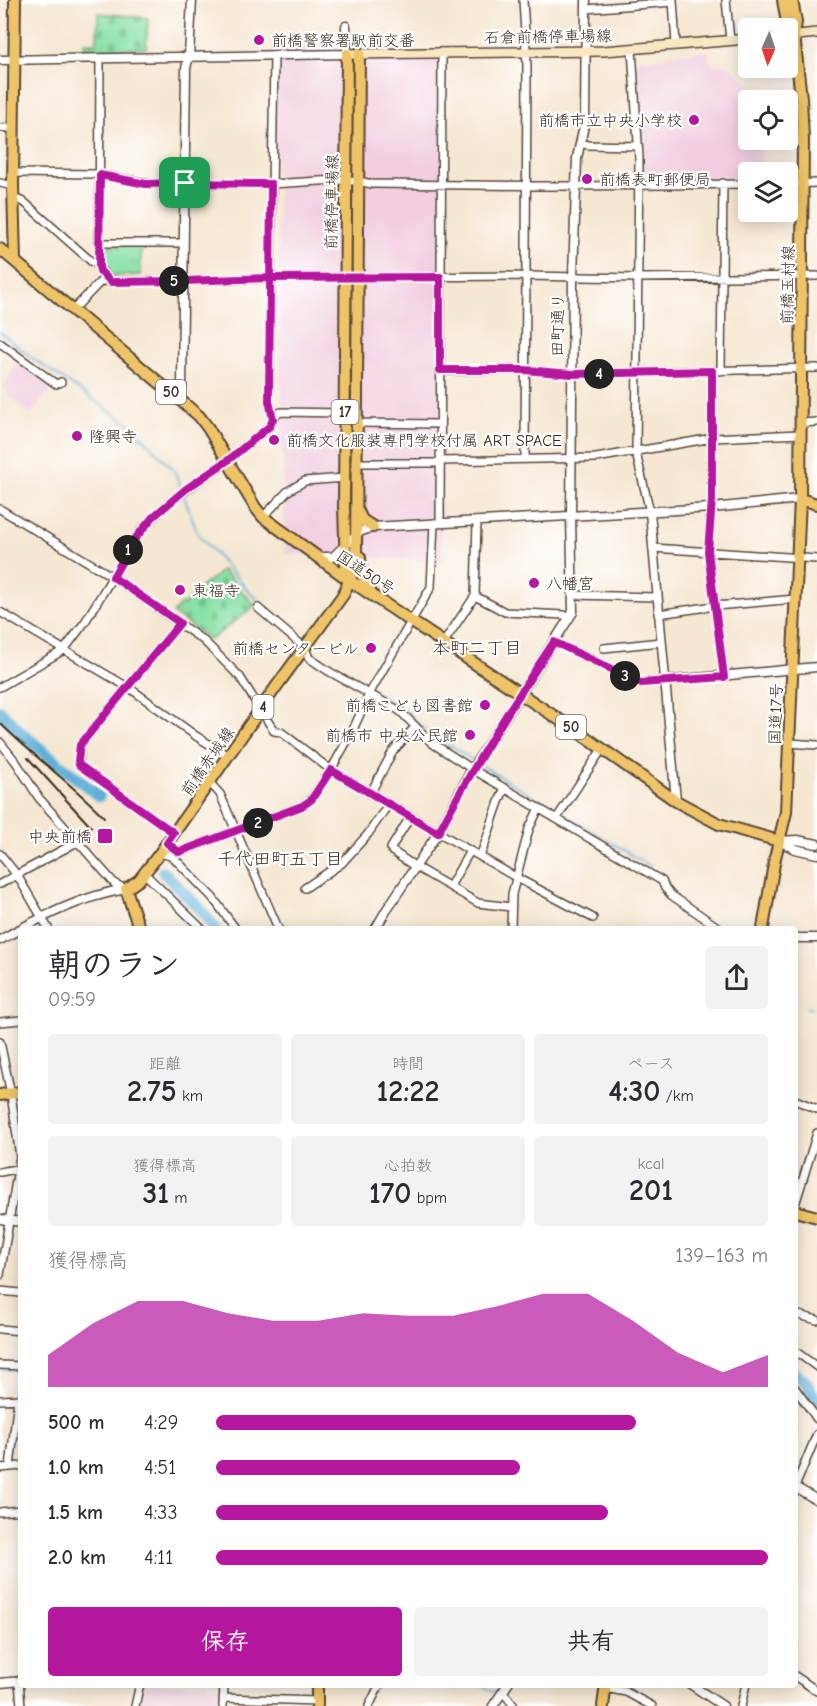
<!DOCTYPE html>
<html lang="ja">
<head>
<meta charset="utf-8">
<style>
	body { margin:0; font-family:"Comic Neue","Klee One",sans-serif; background:#f2f2f3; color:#2b2b33; height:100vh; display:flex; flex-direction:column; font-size:22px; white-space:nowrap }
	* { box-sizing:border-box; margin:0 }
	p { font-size:20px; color:#7c7c81 }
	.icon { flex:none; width:33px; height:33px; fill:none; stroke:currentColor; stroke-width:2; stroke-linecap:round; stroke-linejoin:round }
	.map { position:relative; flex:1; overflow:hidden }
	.drawer { position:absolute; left:18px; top:926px; width:780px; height:762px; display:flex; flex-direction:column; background:#fff; border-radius:6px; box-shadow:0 3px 15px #0003 }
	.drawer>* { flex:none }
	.needle { width:39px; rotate:183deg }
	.controls { position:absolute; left:738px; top:18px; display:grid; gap:12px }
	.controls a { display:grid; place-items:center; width:60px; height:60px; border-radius:6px; background:#fff; box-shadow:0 3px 15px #0003; font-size:30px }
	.pin { position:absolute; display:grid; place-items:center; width:51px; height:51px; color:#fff; margin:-26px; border-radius:12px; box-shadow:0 3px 9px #0006 }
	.km { position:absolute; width:30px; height:30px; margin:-15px; border-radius:50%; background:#222; color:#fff; font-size:16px; line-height:30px; text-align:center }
	.round { display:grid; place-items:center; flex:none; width:63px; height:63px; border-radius:6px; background:#f2f2f3 }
	.summary { display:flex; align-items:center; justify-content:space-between; height:102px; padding:0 30px }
	h1 { font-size:33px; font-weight:600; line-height:45px }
	.figures { display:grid; grid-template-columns:repeat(3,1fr); gap:9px; height:102px; padding:6px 30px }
	.figures div { display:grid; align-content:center; border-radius:6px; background:#f2f2f3; text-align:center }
	.figures b { font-size:30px; font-weight:600 }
	.figures small { font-size:16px; font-weight:400 }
	.figures p { font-size:16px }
	.chart { height:168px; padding:12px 30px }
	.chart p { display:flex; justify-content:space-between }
	.chart svg { width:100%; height:108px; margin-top:6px; fill:#b5179e; opacity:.7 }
	.primary-button { display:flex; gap:12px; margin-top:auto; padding:12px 30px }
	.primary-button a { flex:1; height:69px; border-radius:6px; background:#b5179e; color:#fff; font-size:24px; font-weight:600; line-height:69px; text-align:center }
	.primary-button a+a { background:#f2f2f3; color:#2b2b33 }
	ul { padding:0 30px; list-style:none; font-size:20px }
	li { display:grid; grid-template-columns:96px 72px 1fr; align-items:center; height:45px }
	li i { height:15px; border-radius:8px; background:#b5179e }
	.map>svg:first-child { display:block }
	.built { fill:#f2cfe0 }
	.cemetery { fill:url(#cemetery-stones); stroke:#628662; stroke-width:1.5 }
	.park { fill:url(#park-tufts); stroke:#628662; stroke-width:1.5 }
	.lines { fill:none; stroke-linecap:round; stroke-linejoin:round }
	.stream { stroke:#5eb0d9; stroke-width:2 }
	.river { stroke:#5eb0d9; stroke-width:12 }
	.minor-casing { stroke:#574639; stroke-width:10 }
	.tertiary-casing { stroke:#574639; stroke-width:11 }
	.secondary-casing { stroke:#574639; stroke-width:12 }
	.primary-casing { stroke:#574639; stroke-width:14 }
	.trunk-casing { stroke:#574639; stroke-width:14 }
	.minor { stroke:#fff; stroke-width:7 }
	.tertiary { stroke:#fff; stroke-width:8 }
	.secondary { stroke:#f9e7c3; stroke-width:9 }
	.primary { stroke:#efc469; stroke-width:10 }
	.trunk { stroke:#efc469; stroke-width:10 }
	.rail { stroke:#3b2a1e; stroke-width:2 }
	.route-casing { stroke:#fff; stroke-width:12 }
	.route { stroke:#b5179e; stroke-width:8 }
	.poi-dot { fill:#b5179e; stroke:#fff; stroke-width:2 }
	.labels { text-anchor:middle; stroke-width:4.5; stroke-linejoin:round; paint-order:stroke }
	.shield { fill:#fff; stroke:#766a62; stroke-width:1.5 }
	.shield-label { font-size:15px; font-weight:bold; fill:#3b2a1e }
	.street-label { font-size:16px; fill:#3b2a1e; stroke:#fff }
	.poi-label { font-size:16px; fill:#3b2a1e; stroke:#fff; text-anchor:start }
	.neighbourhood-label { font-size:18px; fill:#3b2a1e; stroke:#fff }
</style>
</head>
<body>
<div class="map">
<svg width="817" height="1706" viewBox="0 0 817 1706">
	<defs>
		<pattern id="cemetery-stones" width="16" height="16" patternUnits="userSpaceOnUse" patternTransform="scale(1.5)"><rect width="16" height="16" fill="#88e1a6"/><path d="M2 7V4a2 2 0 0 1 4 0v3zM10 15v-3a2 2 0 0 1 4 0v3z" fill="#76c18e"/></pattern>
		<pattern id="park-tufts" width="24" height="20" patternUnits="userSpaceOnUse" patternTransform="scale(1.5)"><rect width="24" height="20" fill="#88e1a6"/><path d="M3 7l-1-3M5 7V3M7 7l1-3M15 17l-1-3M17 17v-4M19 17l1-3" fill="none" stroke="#76c18e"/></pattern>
	</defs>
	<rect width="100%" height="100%" fill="#fff"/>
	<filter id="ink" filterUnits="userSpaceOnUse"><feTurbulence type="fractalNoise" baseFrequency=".0167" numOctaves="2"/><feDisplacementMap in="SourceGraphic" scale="12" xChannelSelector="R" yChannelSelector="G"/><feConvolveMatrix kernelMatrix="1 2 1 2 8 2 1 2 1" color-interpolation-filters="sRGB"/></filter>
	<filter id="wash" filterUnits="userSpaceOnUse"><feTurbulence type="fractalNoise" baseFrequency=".008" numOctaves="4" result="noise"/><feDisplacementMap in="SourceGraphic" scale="24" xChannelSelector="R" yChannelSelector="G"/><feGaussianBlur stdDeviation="1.35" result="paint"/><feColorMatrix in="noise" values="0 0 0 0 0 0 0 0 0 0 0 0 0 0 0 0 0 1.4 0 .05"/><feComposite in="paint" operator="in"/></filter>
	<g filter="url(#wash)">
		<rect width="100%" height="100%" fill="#f5e7d1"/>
		<path class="built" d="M274,43L442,53V561L285,554Z
			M708,51L709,61L714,65H728L762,96V100H748V140H762L761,172H748V179H644L640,174L637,59L665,58V55Z
			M19,361L55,385L31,414L6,393L8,390L3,386Z
			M208,1684V1687H222L220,1706H139L144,1685Z"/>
		<path class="cemetery" d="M98,13L148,18L146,48L84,49V43H97Z
			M223,570L255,606L210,640L173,613L181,604L184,605L200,588Z"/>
		<path class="park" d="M104,245H141V275L111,276L101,267L102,247Z"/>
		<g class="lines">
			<path class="stream" d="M0,332L36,361L129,424L174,470L198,534L250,593L282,624
				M318,658L403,708L420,726L471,759L650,866
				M807,1007L811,1009
				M0,1369L21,1371
				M479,1684L498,1695
				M503,1699L508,1706"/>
			<path class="river" d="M0,711L23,735L99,796
				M163,872L199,908L215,928
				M795,1373L805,1381L817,1401"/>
		</g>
	</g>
	<g filter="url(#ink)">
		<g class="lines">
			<g class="minor-casing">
				<path id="minor" d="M523,0L527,65L525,459
					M673,0L676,45
					M726,0L730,40
					M586,9L673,2
					M632,49L639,158L636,453L650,512
					M100,58L99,267L111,282
					M0,128H14
					M762,142L803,140
					M580,143L588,145L638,146
					M13,173L96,174L152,184H271L336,180L358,181L372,184L576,186L748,184
					M0,183L13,186
					M788,184L817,183
					M13,198L24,202L92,262L99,265
					M100,243H183
					M73,310L101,281H183L281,278L525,276L638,278L817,276
					M0,343L56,384L61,382
					M440,371L524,370L572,374L817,368
					M712,371V500L708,552L724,677
					M721,371L723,183
					M273,419L269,401L274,55
					M801,423L817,422
					M355,463H435L440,461L596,458L713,438L801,434
					M0,509L113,577L204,641L240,677L274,731L281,732L331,770L517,878L593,918
					M263,517L288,491L305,481L345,478
					M440,523L442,53
					M653,548L817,559
					M573,595L657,597
					M475,596L505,612L564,615L569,618
					M258,608L305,648L309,658L330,672L400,711L432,743L472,769L662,881L665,888L671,895L719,928
					M0,612L131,689L196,736L228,756
					M658,614L715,606L796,599
					M444,642L475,596L477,521
					M554,642L641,683L664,681
					M604,648L661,642
					M0,687L64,650L85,622L141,530L170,502L227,461L270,426L275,415L281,412L345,413L356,423L440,424
					M0,742L16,762L39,798L115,884L126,889
					M790,743L817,745
					M210,783L220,794L278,928
					M370,794L393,751L415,727
					M410,817L391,848L392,851L414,866L478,903L511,907
					M557,818L602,749
					M174,833L79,765L80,745L180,623
					M179,852L302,806L311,799L331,770L352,732L369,694L431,587L434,523
					M160,853L171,856L176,860L213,898L235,928
					M0,854L17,875L48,928
					M480,856C490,834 494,810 505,788
					M145,874L201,928
					M0,884L77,842
					M450,886L470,851
					M305,888L342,863L368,834L388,805
					M511,928L512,894L529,829L539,808
					M0,1022L21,1020
					M0,1042L11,1094L20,1157L0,1275
					M795,1100L817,1109
					M0,1172L21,1168
					M795,1205L817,1133
					M0,1291L21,1293
					M795,1314L817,1320
					M0,1329L21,1331
					M795,1351L817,1367
					M0,1365L21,1366
					M795,1388L817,1419
					M0,1400L21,1399
					M10,1467L18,1399
					M0,1468L21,1466
					M795,1487L817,1434
					M0,1512L21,1510
					M795,1676L817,1691
					M19,1681L21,1706
					M605,1688L626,1692L652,1706
					M503,1692L514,1706
					M223,1698L317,1701
					M135,1706L140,1684
					M223,1706L224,1684
					M369,1706L380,1684
					M741,1706L746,1684"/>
			</g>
			<g class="tertiary-casing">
				<path id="tertiary" d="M0,60L347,54L346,26
					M177,397L181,391L182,385L186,68L189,56L192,0
					M650,512L676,801
					M318,557H333L359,532L373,527L712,508L800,499
					M664,681L817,667
					M779,841L795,849L817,854
					M779,841L797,840L817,844
					M376,928L387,909L438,833L472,769L573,612L571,516L573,277L577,158L585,121L586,0
					M795,938H817
					M0,940C39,918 82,896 126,889
					M0,1219L21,1222
					M795,1487L817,1500
					M0,1683L21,1681
					M690,1684L723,1706
					M493,1706L508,1684"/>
			</g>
			<g class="secondary-casing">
				<path id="secondary" d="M788,36L817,33
					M347,54L604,51L748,39"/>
			</g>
			<g class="primary-casing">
				<path id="primary" d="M783,0L787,23L793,35
					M792,0L796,22L794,35L801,98L803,140L800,499
					M347,54L344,507L346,567L349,580
					M15,261L13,186L15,0
					M357,509L362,520L373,527
					M360,557L361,573L371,593
					M139,928L126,889L139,880L160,853L276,687L343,595L353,572L356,559L359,53
					M0,1095L21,1092
					M795,1211L817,1217
					M317,1706V1684"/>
			</g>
			<g class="trunk-casing">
				<path id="trunk" d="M0,249L199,416L208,428L255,507L263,517L349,580L584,736L676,801L719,824L779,841
					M800,499L817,504
					M763,928L775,858L786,812L800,499
					M603,1706L606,1684"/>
			</g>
			<use href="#minor" class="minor"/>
			<use href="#tertiary" class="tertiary"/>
			<use href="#secondary" class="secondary"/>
			<use href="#primary" class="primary"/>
			<use href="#trunk" class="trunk"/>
			<path class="rail" d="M0,723C33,756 71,783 104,817
				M28,758L91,827"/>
		</g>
	</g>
	<g class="lines" filter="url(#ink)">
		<g class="route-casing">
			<path id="route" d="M185,183L271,184L269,401L273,419L270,426L227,461L186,489L153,517L134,540L113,577L180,623L80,745L78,761L79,765L174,833L167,843L179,852L302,806L311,800L331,770L438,833C473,767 512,704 554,642L641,683L724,677L708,552L712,500V371L572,374L524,370H440V277L270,278L183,281L111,282L100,271L99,267L100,175L146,184L185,183"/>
		</g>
		<use href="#route" class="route"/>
	</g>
	<g class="poi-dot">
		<circle cx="259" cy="40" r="6"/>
		<circle cx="694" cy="120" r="6"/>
		<circle cx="587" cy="179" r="6"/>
		<circle cx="77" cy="436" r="6"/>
		<circle cx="274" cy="440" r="6"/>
		<circle cx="534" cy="583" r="6"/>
		<circle cx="180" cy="590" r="6"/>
		<circle cx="371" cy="648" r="6"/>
		<circle cx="485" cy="705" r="6"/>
		<circle cx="470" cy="735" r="6"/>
		<rect x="97" y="828" width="16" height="16" rx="3"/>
	</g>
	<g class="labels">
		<g class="shield">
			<rect x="156" y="380" width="30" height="24" rx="4.5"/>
			<rect x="331.5" y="400" width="27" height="24" rx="4.5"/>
			<rect x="252.5" y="695" width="21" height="24" rx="4.5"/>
			<rect x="556" y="715" width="30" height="24" rx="4.5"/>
		</g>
		<g class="shield-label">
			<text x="171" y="397">50</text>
			<text x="345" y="417">17</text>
			<text x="263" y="712">4</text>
			<text x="571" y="732">50</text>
		</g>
		<g class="street-label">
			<text transform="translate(548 36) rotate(-1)" y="6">石倉前橋停車場線</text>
			<text transform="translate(331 202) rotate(-89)" y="6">前橋停車場線</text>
			<text transform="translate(787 285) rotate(-89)" y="6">前橋玉村線</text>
			<text transform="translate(557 325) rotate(-89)" y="6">田町通り</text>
			<text transform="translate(366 572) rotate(34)" y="6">国道50号</text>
			<text transform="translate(775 714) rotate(-88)" y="6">国道17号</text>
			<text transform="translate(207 761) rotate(-55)" y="6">前橋赤城線</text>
		</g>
		<g class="poi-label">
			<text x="271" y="46">前橋警察署駅前交番</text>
			<text x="682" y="126" text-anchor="end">前橋市立中央小学校</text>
			<text x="599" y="185">前橋表町郵便局</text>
			<text x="89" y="442">隆興寺</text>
			<text x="286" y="446">前橋文化服装専門学校付属 ART SPACE</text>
			<text x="546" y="589">八幡宮</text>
			<text x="192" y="596">東福寺</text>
			<text x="359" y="654" text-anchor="end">前橋センタービル</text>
			<text x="473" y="711" text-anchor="end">前橋こども図書館</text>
			<text x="458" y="741" text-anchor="end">前橋市 中央公民館</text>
			<text x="92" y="842" text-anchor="end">中央前橋</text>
		</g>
		<g class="neighbourhood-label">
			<text x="477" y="654">本町二丁目</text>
			<text x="280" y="865">千代田町五丁目</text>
		</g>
	</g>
</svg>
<div class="controls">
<a><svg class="needle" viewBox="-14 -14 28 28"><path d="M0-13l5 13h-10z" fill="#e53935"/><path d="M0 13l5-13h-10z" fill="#7c7c81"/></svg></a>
<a><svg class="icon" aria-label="locate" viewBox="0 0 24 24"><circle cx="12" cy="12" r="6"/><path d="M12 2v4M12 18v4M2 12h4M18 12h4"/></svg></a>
<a><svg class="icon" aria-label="layers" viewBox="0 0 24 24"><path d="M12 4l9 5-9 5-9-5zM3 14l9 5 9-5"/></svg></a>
</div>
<div class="pin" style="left:185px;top:183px;background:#1e9e55"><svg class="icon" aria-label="arrive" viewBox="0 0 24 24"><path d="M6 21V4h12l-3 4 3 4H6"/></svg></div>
<b class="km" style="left:128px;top:550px">1</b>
<b class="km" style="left:258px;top:823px">2</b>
<b class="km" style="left:625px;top:676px">3</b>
<b class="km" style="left:599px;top:374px">4</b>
<b class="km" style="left:174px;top:281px">5</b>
<section class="drawer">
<div class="summary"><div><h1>朝のラン</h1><p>09:59</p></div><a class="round"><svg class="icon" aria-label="share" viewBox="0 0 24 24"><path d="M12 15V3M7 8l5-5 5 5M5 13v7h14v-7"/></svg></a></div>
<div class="figures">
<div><p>距離</p><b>2.75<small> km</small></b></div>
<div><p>時間</p><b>12:22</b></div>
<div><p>ペース</p><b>4:30<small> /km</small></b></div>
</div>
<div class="figures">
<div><p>獲得標高</p><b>31<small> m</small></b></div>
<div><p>心拍数</p><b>170<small> bpm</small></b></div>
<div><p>kcal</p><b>201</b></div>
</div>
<div class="chart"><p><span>獲得標高</span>139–163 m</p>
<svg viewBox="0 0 160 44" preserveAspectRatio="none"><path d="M0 44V31L10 18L20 9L30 9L40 14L50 17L60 17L70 14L80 15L90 15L100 11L110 6L120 6L130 17L140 30L150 38L160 31V44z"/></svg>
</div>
<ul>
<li><b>500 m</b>4:29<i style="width:76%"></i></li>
<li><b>1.0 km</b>4:51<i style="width:55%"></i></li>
<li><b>1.5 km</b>4:33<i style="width:71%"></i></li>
<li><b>2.0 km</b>4:11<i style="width:100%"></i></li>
</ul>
<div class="primary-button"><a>保存</a><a>共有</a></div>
</section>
</div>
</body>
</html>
